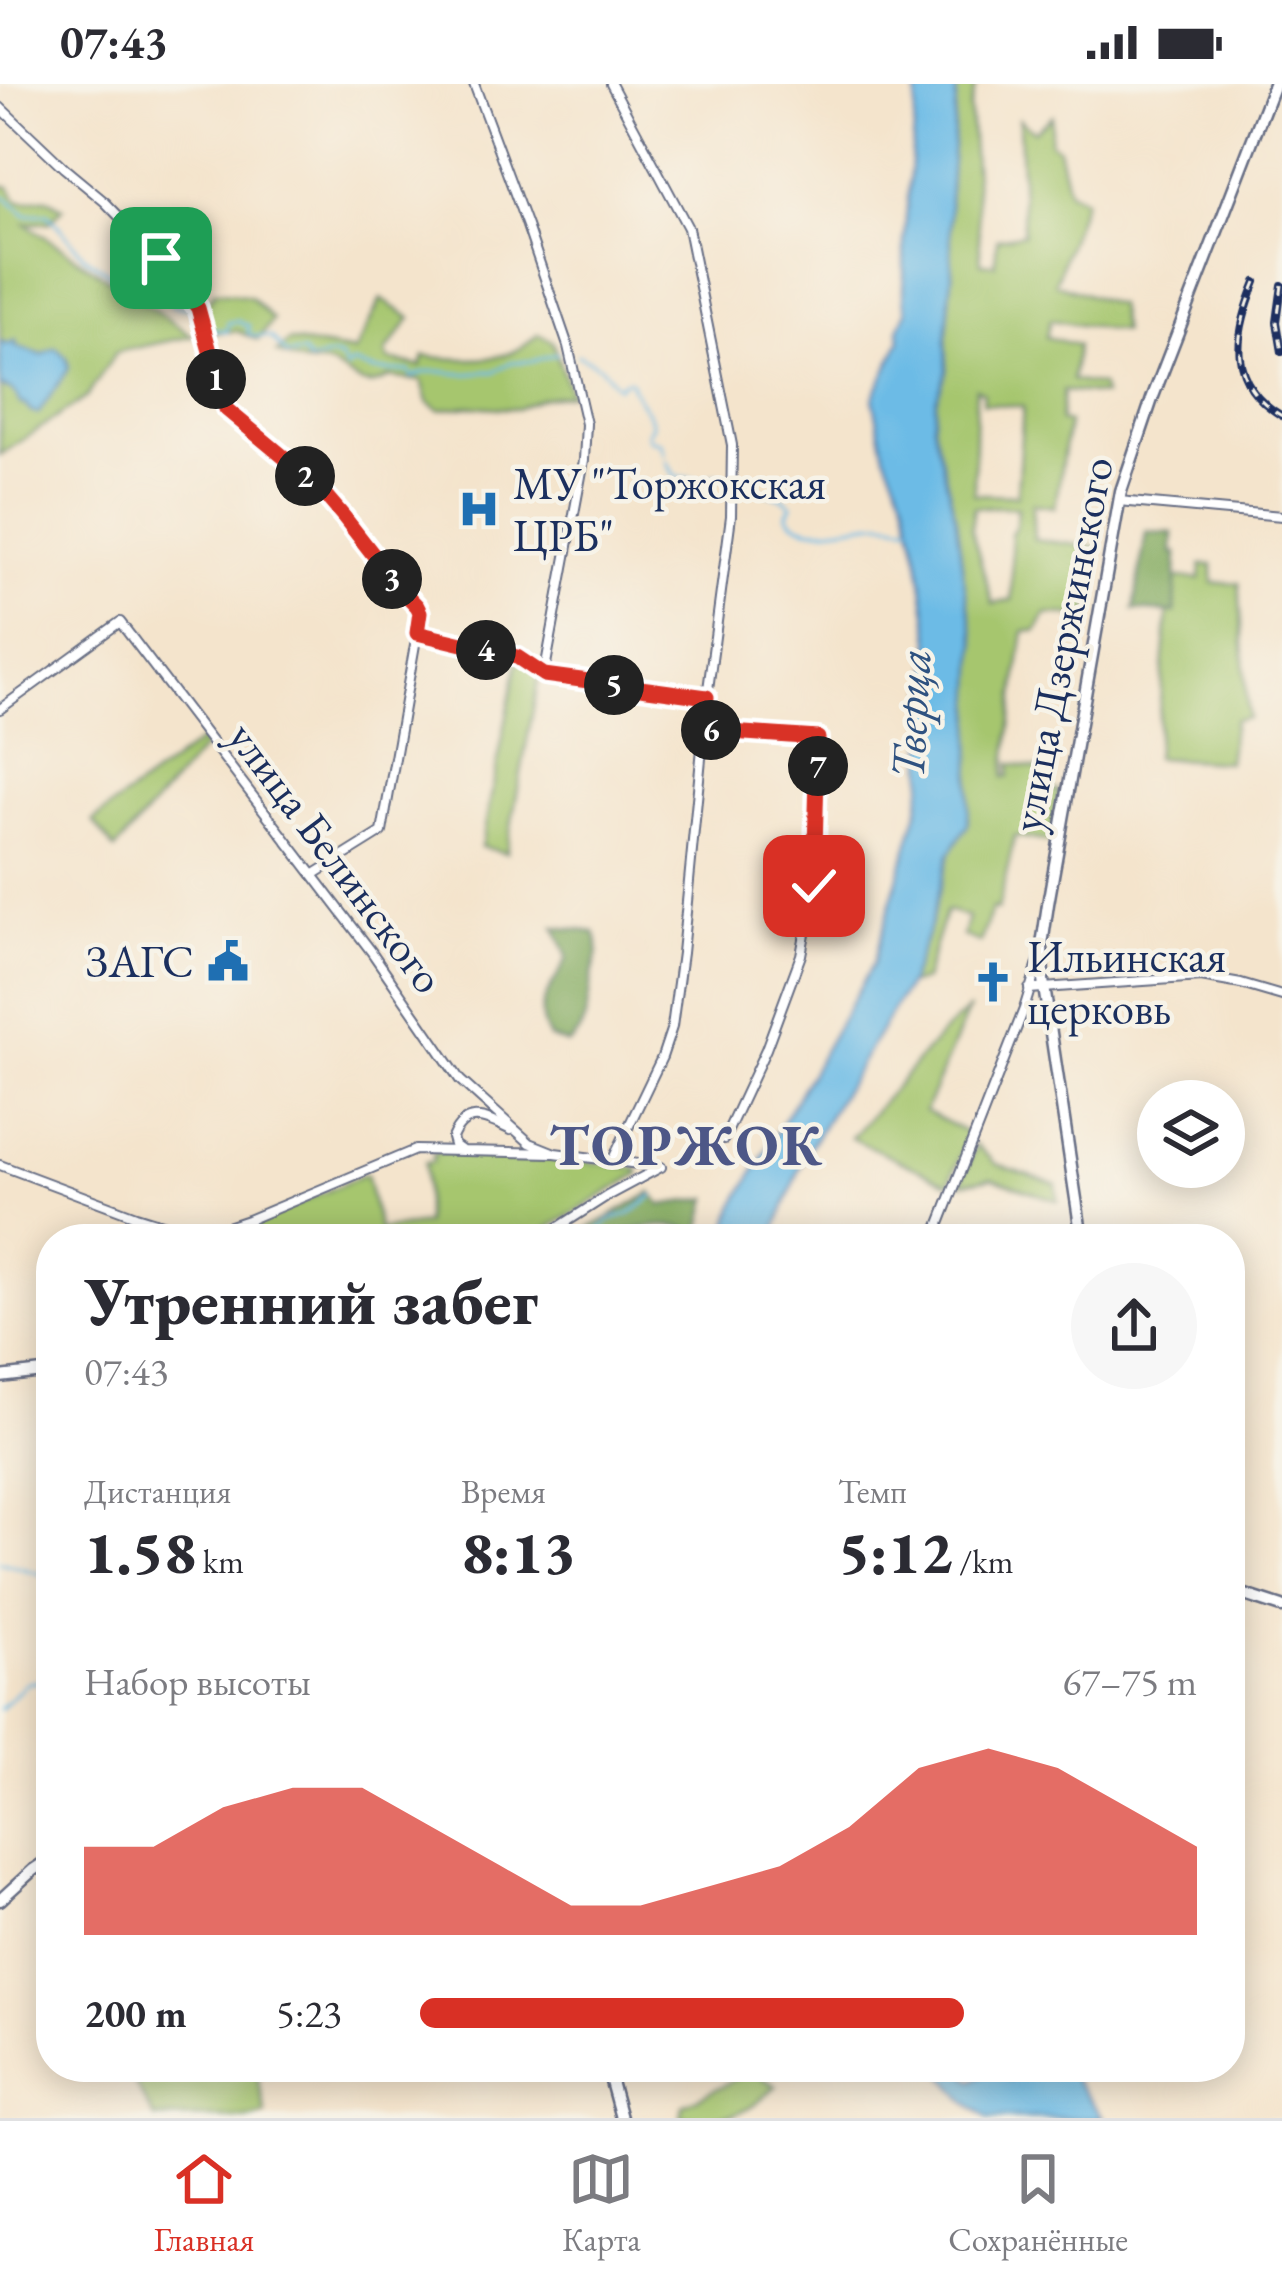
<!DOCTYPE html>
<html lang="ru">
<head>
<meta charset="utf-8">
<style>
	body { margin:0; font-family:"EB Garamond",serif; background:#f7f7f7; color:#2b2b33; height:100vh; display:flex; flex-direction:column; font-size:45px; white-space:nowrap }
	* { box-sizing:border-box; margin:0 }
	p { font-size:39px; color:#7c7c81 }
	.icon { flex:none; width:66px; height:66px; fill:none; stroke:currentColor; stroke-width:2; stroke-linecap:round; stroke-linejoin:round }
	.map { position:relative; flex:1; overflow:hidden }
	.panel { position:absolute; left:36px; top:1140px; width:1209px; height:858px; display:flex; flex-direction:column; background:#fff; border-radius:48px; box-shadow:0 6px 30px #0003 }
	.panel>* { flex:none }
	.tools { position:absolute; left:1137px; top:996px; display:grid; gap:24px }
	.tools a { display:grid; place-items:center; width:108px; height:108px; border-radius:50%; background:#fff; box-shadow:0 6px 30px #0003; font-size:60px }
	.pin { position:absolute; display:grid; place-items:center; width:102px; height:102px; color:#fff; margin:-51px; border-radius:24px; box-shadow:0 6px 18px #0006 }
	.km { position:absolute; width:60px; height:60px; margin:-30px; border-radius:50%; background:#222; color:#fff; font-size:33px; line-height:60px; text-align:center }
	.round { display:grid; place-items:center; flex:none; width:126px; height:126px; border-radius:63px; background:#f7f7f7 }
	.head { display:flex; align-items:center; justify-content:space-between; height:204px; padding:0 48px }
	h1 { font-size:66px; font-weight:800; line-height:90px }
	.stats { display:grid; grid-template-columns:repeat(3,1fr); gap:18px; height:204px; padding:12px 48px }
	.stats div { display:grid; align-content:center }
	.stats b { font-size:60px; font-weight:800 }
	.stats small { font-size:33px; font-weight:400 }
	.stats p { font-size:33px }
	.chart { height:336px; padding:24px 48px }
	.chart p { display:flex; justify-content:space-between }
	.chart svg { width:100%; height:216px; margin-top:12px; fill:#d93025; opacity:.7 }
	ul { padding:0 48px; list-style:none; font-size:39px }
	li { display:grid; grid-template-columns:192px 144px 1fr; align-items:center; height:90px }
	li i { height:30px; border-radius:15px; background:#d93025 }
	.status { display:flex; justify-content:space-between; align-items:center; height:84px; padding:0 60px; background:#fff; direction:ltr }
	.status svg { height:33px; fill:currentColor }
	.dock { display:flex; justify-content:space-around; align-items:center; height:168px; border-top:3px solid #e1e1e2; background:#fff; font-size:33px; color:#7c7c81 }
	.dock a { display:grid; justify-items:center; gap:6px }
	.dock .selected { color:#d93025 }
	.map>svg:first-child { display:block }
	.green { fill:#a6c66e; stroke:#607a66; stroke-width:3; fill-rule:evenodd }
	.forest { fill:#84ab61; stroke:#506d60; stroke-width:3 }
	.water { fill:#6cbbe6; stroke:#4475a2; stroke-width:3 }
	.lines { fill:none; stroke-linecap:round; stroke-linejoin:round }
	.stream { stroke:#6cbbe6; stroke-width:3 }
	.minor-casing { stroke:#676e84; stroke-width:12 }
	.major-casing { stroke:#676e84; stroke-width:15 }
	.minor { stroke:#fff; stroke-width:8 }
	.major { stroke:#fff; stroke-width:10 }
	.rail-casing { stroke:#1b2f5e; stroke-width:8 }
	.rail { stroke:#f7f3e8; stroke-width:3; stroke-dasharray:9; stroke-linecap:butt }
	.route-casing { stroke:#fff; stroke-width:24 }
	.route { stroke:#d93025; stroke-width:15 }
	.labels { text-anchor:middle; stroke-width:9; stroke-linejoin:round; paint-order:stroke }
	.poi-label { font-size:45px; fill:#1b2f5e; stroke:#f7f3e8; text-anchor:start }
	.street-label { font-size:45px; fill:#1b2f5e; stroke:#f7f3e8 }
	.water-label { font-size:48px; font-style:italic; fill:#2f5280; stroke:#f7f3e8 }
	.district-label { font-size:57px; font-weight:bold; letter-spacing:3px; fill:#4d5787; stroke:#f7f3e8 }
</style>
</head>
<body>
<div class="status"><b>07:43</b><svg viewBox="0 0 49 12"><path d="M0 12V9h3v3zM5 12V6h3v6zM10 12V3h3v9zM15 12V0h3v12zM26 1h20v11H26zM47 4h2v5h-2z"/></svg></div>
<div class="map">
<svg width="1282" height="2034" viewBox="0 0 1282 2034">
	<rect width="100%" height="100%" fill="#f7f3e8"/>
	<filter id="ink" filterUnits="userSpaceOnUse"><feTurbulence type="fractalNoise" baseFrequency=".00833" numOctaves="2"/><feDisplacementMap in="SourceGraphic" scale="24" xChannelSelector="R" yChannelSelector="G"/><feConvolveMatrix kernelMatrix="1 2 1 2 8 2 1 2 1" color-interpolation-filters="sRGB"/></filter>
	<filter id="wash" filterUnits="userSpaceOnUse"><feTurbulence type="fractalNoise" baseFrequency=".004" numOctaves="4" result="noise"/><feDisplacementMap in="SourceGraphic" scale="48" xChannelSelector="R" yChannelSelector="G"/><feGaussianBlur stdDeviation="2.7" result="paint"/><feColorMatrix in="noise" values="0 0 0 0 0 0 0 0 0 0 0 0 0 0 0 0 0 1.4 0 .05"/><feComposite in="paint" operator="in"/></filter>
	<g filter="url(#wash)">
		<rect width="100%" height="100%" fill="#f4e4cc"/>
		<path class="green" d="M957,0H976L970,25L981,179L995,180L997,154L1023,150L1019,35L1034,47L1052,32L1050,58L1058,64L1068,107L1084,115L1055,199L1117,221L1122,248L1050,236L1046,253L1077,261L1072,296L1101,302L1103,311L1063,307L1060,337L1068,339L1055,423L1032,420L1034,455L1098,464L1087,532L1046,530L1037,547H1024L1004,693L1009,692L1010,680L1041,685L1038,703L1059,707L1050,758L1015,752L998,826L992,825L980,859L963,852L968,833L946,827L924,896L908,901L930,842L949,770L968,740L964,497L956,436L933,341L936,315L947,286L946,257L952,192L949,117ZM976,304L983,308V319L1023,323L1017,411L974,410ZM974,423H1017L1016,442L1011,450L1012,516L993,520L971,444Z
			M0,101L10,103C19,128 29,113 47,115C52,116 59,121 63,124L50,138L26,140L193,252L116,268L87,313L0,371V302L11,305L18,311L53,267L42,271L0,258Z
			M215,208L250,213L273,236L258,256L237,247L208,249L203,224Z
			M381,215L411,234L386,268L388,276L421,282L424,272C464,276 509,282 538,250L552,257L570,310L541,314L517,325L469,322L439,326L428,318L422,297L389,293C361,313 350,286 325,280C319,279 312,280 305,279C295,277 286,273 277,269L289,257L355,268Z
			M1201,481H1213V499H1239L1248,634L1234,636L1228,678L1155,674L1168,528H1175L1176,494L1200,495Z
			M518,576L540,588L506,769L481,763Z
			M202,656L205,662L115,766L93,737Z
			M969,925L925,1027L969,1050L949,1099L851,1054L940,951Z
			M976,1061L996,1080L1056,1100L1058,1117L992,1094L961,1099Z
			M445,1067L519,1077L557,1074L629,1083L638,1085L639,1090L530,1155H255L250,1141L366,1090L379,1146L425,1140V1079L433,1078V1070Z
			M126,1983H255L266,2030L250,2034H154Z
			M752,1987L776,2002C739,2034 734,2034 681,2034L683,2021Z"/>
		<path class="forest" d="M1146,448L1173,449L1172,469H1177L1175,529L1134,526Z
			M555,843L595,848C603,868 594,877 591,897C587,922 589,942 568,960L549,954C528,919 557,902 567,873Z
			M652,1109L661,1121L709,1114L702,1143L696,1148C658,1131 621,1155 582,1155L583,1148Z"/>
		<path class="water" d="M918,0H957L949,117L952,192L946,257L947,286L936,315L933,341L956,436L964,497L976,559L968,740L949,770L930,842L908,901L806,1069L772,1155H725L734,1123L873,880L919,724L923,697L931,556L919,476L905,415L885,370L873,314L901,256L899,245L907,227L904,216V156Z
			M16,257V263L42,271L56,264L66,273L69,284L38,330L31,328L25,320H21C17,308 12,305 0,302V258L7,261Z
			M937,1983H960L973,1997L987,1988L1010,1995L1013,1992V1983H1065L1103,2034H989L967,2019Z"/>
		<g class="lines">
			<path class="stream" d="M0,112L6,113L26,131L48,130L85,173L117,194L129,190L141,202L144,212L158,214L166,211L173,222L192,224L199,242L227,248L228,239L237,237L249,242L248,249L254,252L271,253L287,271L303,269L309,277L333,272L341,275L347,285L353,280L376,287H409L412,293C432,283 443,289 463,290C475,291 483,286 495,288L511,278L532,277L558,270
				M578,271L601,283L618,303L623,297L630,296C634,314 650,325 652,341L647,349L649,355L661,359L665,370
				M667,377L674,391C686,396 696,394 708,397L709,393L716,391L727,394
				M738,398L783,414L792,421L787,431C807,458 852,438 882,438C892,438 901,442 911,441
				M591,1155L609,1136L630,1130L653,1112
				M0,1478L51,1493
				M0,1625L27,1599L51,1596"/>
		</g>
	</g>
	<g filter="url(#ink)">
		<g class="lines">
			<g class="minor-casing">
				<path id="minor" d="M474,0L527,142L568,262L586,340L584,376L544,591
					M611,0L688,144L732,361L731,432L707,613L682,869L672,943L662,973L613,1075
					M0,23L64,84L105,118L177,192L200,230L226,325L315,399L419,525L417,549L382,748L313,791
					M1119,417L1282,432
					M417,549L517,573L544,591L707,613
					M0,625L120,538L371,867L460,996L530,1059L555,1069
					M703,646L818,654L814,802L801,871L766,965L724,1055
					M1029,905L1201,893L1241,900L1282,912
					M461,1066L454,1061L452,1054C466,1022 487,1035 511,1046
					M0,1081L136,1132L200,1152L248,1136L415,1066L555,1069L661,1083
					M130,1155L136,1132
					M540,1155L607,1112L661,1083
					M934,1155L1024,925L1040,873"/>
			</g>
			<g class="major-casing">
				<path id="major" d="M1082,1155L1043,896L1042,861L1048,820L1121,407L1152,315L1274,0
					M0,1293L51,1287
					M1230,1506L1282,1523
					M0,1816L33,1786L51,1774
					M607,1983L621,2034"/>
			</g>
			<use href="#minor" class="minor"/>
			<use href="#major" class="major"/>
			<g class="rail-casing">
				<path id="rail" d="M1256,198C1234,251 1226,298 1282,332
					M1282,201L1277,238L1282,268"/>
			</g>
			<use href="#rail" class="rail"/>
		</g>
	</g>
	<g class="lines" filter="url(#ink)">
		<g class="route-casing">
			<path id="route" d="M161,174L198,224L226,325L315,399L344,433L396,500L417,522L420,528L417,549L517,573L544,591L707,613L703,646L818,654L814,802"/>
		</g>
		<use href="#route" class="route"/>
	</g>
	<defs>
		<g id="hospital-bare" transform="scale(3.24)"><path d="M-5-5h3v3.5h4V-5h3V5h-3V1.5h-4V5h-3Z" fill="#1f6fb2" stroke="#f7f3e8" stroke-width="2.5" paint-order="stroke"/></g>
		<g id="civic-bare" transform="scale(3.24)"><path d="M-.6-6.5H3V-4.5H.6V-3L4-1V1h2V6H-6V1h2V-1L-.6-3ZM-1.2 2.5V6h2.4V2.5Z" fill="#1f6fb2" stroke="#f7f3e8" stroke-width="2.5" paint-order="stroke"/></g>
		<g id="church-bare" transform="scale(3.24)"><path d="M-1.2-6h2.4v3.5h3.3v2.4h-3.3V6h-2.4V-.1h-3.3v-2.4h3.3Z" fill="#1f6fb2" stroke="#f7f3e8" stroke-width="2.5" paint-order="stroke"/></g>
	</defs>
	<g fill-rule="evenodd">
		<use href="#hospital-bare" x="479" y="425"/>
		<use href="#civic-bare" x="228" y="877"/>
		<use href="#church-bare" x="993" y="898"/>
	</g>
	<g class="labels">
		<g class="poi-label">
			<text x="513" y="415">МУ "Торжокская<tspan x="513" dy="52">ЦРБ"</tspan></text>
			<text x="1027" y="888">Ильинская<tspan x="1027" dy="52">церковь</tspan></text>
			<text x="194" y="893" text-anchor="end">ЗАГС</text>
		</g>
		<g class="street-label">
			<text transform="translate(1061 560) rotate(-79)" y="16">улица Дзержинского</text>
			<text transform="translate(337 773) rotate(53)" y="16">улица Белинского</text>
		</g>
		<g class="water-label">
			<text transform="translate(910 630) rotate(-87)" y="17">Тверца</text>
		</g>
		<g class="district-label">
			<text x="687" y="1081">ТОРЖОК</text>
		</g>
	</g>
</svg>
<div class="tools">
<a><svg class="icon" aria-label="layers" viewBox="0 0 24 24"><path d="M12 4l9 5-9 5-9-5zM3 14l9 5 9-5"/></svg></a>
</div>
<div class="pin" style="left:161px;top:174px;background:#1e9e55"><svg class="icon" aria-label="arrive" viewBox="0 0 24 24"><path d="M6 21V4h12l-3 4 3 4H6"/></svg></div>
<div class="pin" style="left:814px;top:802px;background:#d93025"><svg class="icon" aria-label="check" viewBox="0 0 24 24"><path d="M5 12l5 5 9-10"/></svg></div>
<b class="km" style="left:216px;top:295px">1</b>
<b class="km" style="left:305px;top:392px">2</b>
<b class="km" style="left:392px;top:495px">3</b>
<b class="km" style="left:486px;top:566px">4</b>
<b class="km" style="left:614px;top:601px">5</b>
<b class="km" style="left:711px;top:646px">6</b>
<b class="km" style="left:818px;top:682px">7</b>
<section class="panel">
<div class="head"><div><h1>Утренний забег</h1><p>07:43</p></div><a class="round"><svg class="icon" aria-label="share" viewBox="0 0 24 24"><path d="M12 15V3M7 8l5-5 5 5M5 13v7h14v-7"/></svg></a></div>
<div class="stats">
<div><p>Дистанция</p><b>1.58<small> km</small></b></div>
<div><p>Время</p><b>8:13</b></div>
<div><p>Темп</p><b>5:12<small> /km</small></b></div>
</div>
<div class="chart"><p><span>Набор высоты</span>67–75 m</p>
<svg viewBox="0 0 160 44" preserveAspectRatio="none"><path d="M0 44V26L10 26L20 18L30 14L40 14L50 22L60 30L70 38L80 38L90 34L100 30L110 22L120 10L130 6L140 10L150 18L160 26V44z"/></svg>
</div>
<ul>
<li><b>200 m</b>5:23<i style="width:70%"></i></li>
</ul>
</section>
</div>
<nav class="dock">
<a class="selected"><svg class="icon" aria-label="home" viewBox="0 0 24 24"><path d="M3 11l9-7 9 7M6 9v11h12V9"/></svg>Главная</a>
<a><svg class="icon" aria-label="map" viewBox="0 0 24 24"><path d="M3 6l6-2 6 2 6-2v14l-6 2-6-2-6 2zM9 4v14M15 6v14"/></svg>Карта</a>
<a><svg class="icon" aria-label="saved" viewBox="0 0 24 24"><path d="M7 4h10v16l-5-4-5 4z"/></svg>Сохранённые</a>
</nav>
</body>
</html>
